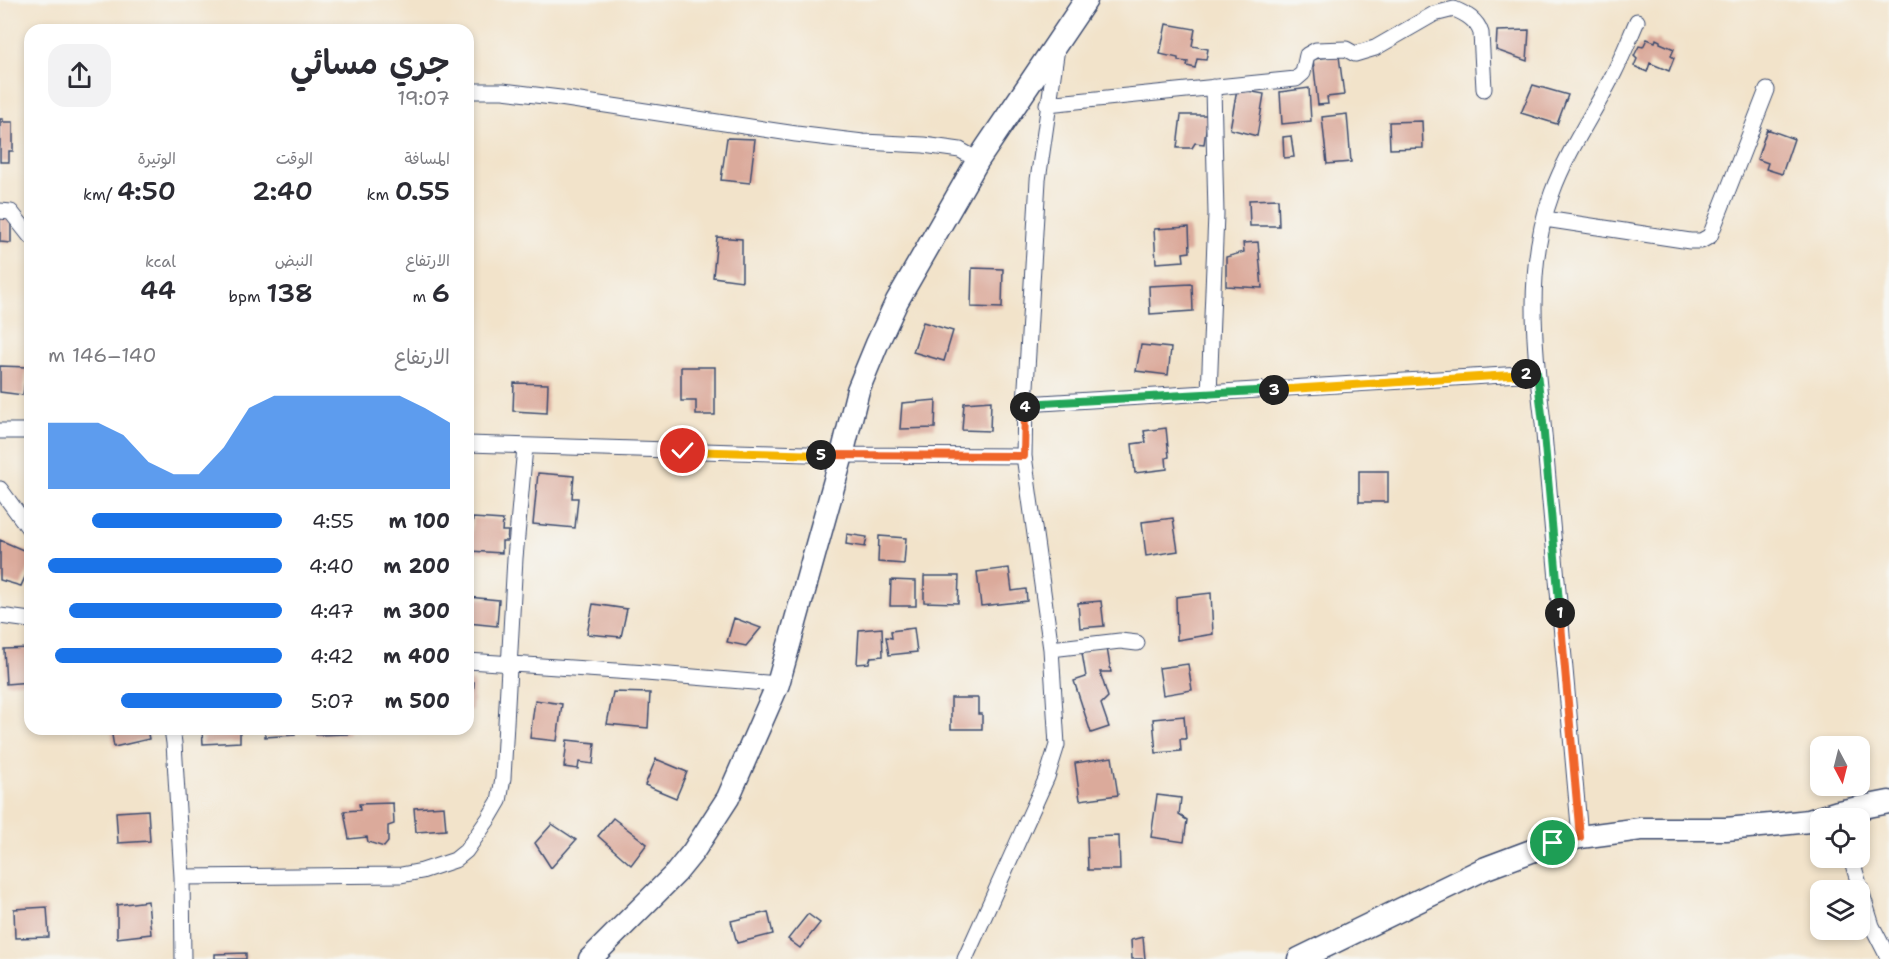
<!DOCTYPE html>
<html lang="ar">
<head>
<meta charset="utf-8">
<style>
	body { margin:0; font-family:"Shantell Sans","Playpen Sans Arabic",sans-serif; background:#f2f2f3; color:#2b2b33; direction:rtl; height:100vh; display:flex; flex-direction:column; font-size:22px; white-space:nowrap }
	* { box-sizing:border-box; margin:0 }
	p { font-size:20px; color:#7c7c81 }
	.icon { flex:none; width:33px; height:33px; fill:none; stroke:currentColor; stroke-width:2; stroke-linecap:round; stroke-linejoin:round }
	.map { position:relative; flex:1; overflow:hidden; direction:ltr }
	.drawer { position:absolute; left:24px; top:24px; width:450px; height:711px; display:flex; flex-direction:column; background:#fff; border-radius:18px; box-shadow:0 3px 9px #0003; direction:rtl }
	.drawer>* { flex:none }
	.needle { width:39px; rotate:173deg }
	.tools { position:absolute; left:1810px; top:736px; display:grid; gap:12px }
	.tools a { display:grid; place-items:center; width:60px; height:60px; border-radius:12px; background:#fff; box-shadow:0 3px 9px #0003; font-size:30px }
	.pin { position:absolute; display:grid; place-items:center; width:51px; height:51px; color:#fff; margin:-26px; border:3px solid #fff; border-radius:50%; box-shadow:0 2px 6px #0007 }
	.km { position:absolute; width:30px; height:30px; margin:-15px; border-radius:50%; background:#222; color:#fff; font-size:16px; line-height:30px; text-align:center }
	.round { display:grid; place-items:center; flex:none; width:63px; height:63px; border-radius:18px; background:#f2f2f3 }
	.overview { display:flex; align-items:center; justify-content:space-between; height:102px; padding:0 24px }
	h1 { font-size:33px; font-weight:600; line-height:45px }
	.figures { display:grid; grid-template-columns:repeat(3,1fr); gap:9px; height:102px; padding:6px 24px }
	.figures div { display:grid; align-content:center }
	.figures b { font-size:26px; font-weight:600 }
	.figures small { font-size:16px; font-weight:400 }
	.figures p { font-size:16px }
	.chart { height:168px; padding:12px 24px }
	.chart p { display:flex; justify-content:space-between }
	.chart svg { width:100%; height:108px; margin-top:6px; fill:#1a73e8; opacity:.7 }
	ul { padding:0 24px; list-style:none; font-size:20px }
	li { display:grid; grid-template-columns:96px 72px 1fr; align-items:center; height:45px }
	li i { height:15px; border-radius:8px; background:#1a73e8 }
	.map>svg:first-child { display:block }
	.building { fill:#dbaa9b }
	.lines { fill:none; stroke-linecap:round; stroke-linejoin:round }
	.street-casing { stroke:#3b4a6e; stroke-width:17 }
	.secondary-casing { stroke:#3b4a6e; stroke-width:25 }
	.street { stroke:#fff; stroke-width:15 }
	.secondary { stroke:#fff; stroke-width:22 }
	.split-1-casing { stroke:#fff; stroke-width:12 }
	.split-2-casing { stroke:#fff; stroke-width:12 }
	.split-3-casing { stroke:#fff; stroke-width:12 }
	.split-4-casing { stroke:#fff; stroke-width:12 }
	.split-5-casing { stroke:#fff; stroke-width:12 }
	.split-6-casing { stroke:#fff; stroke-width:12 }
	.split-1 { stroke:#f0652b; stroke-width:8 }
	.split-2 { stroke:#22a559; stroke-width:8 }
	.split-3 { stroke:#f5b400; stroke-width:8 }
	.split-4 { stroke:#22a559; stroke-width:8 }
	.split-5 { stroke:#f0652b; stroke-width:8 }
	.split-6 { stroke:#f5b400; stroke-width:8 }
</style>
</head>
<body>
<div class="map">
<svg width="1889" height="959" viewBox="0 0 1889 959">
	<rect width="100%" height="100%" fill="#f6f6f2"/>
	<filter id="ink" filterUnits="userSpaceOnUse"><feTurbulence type="fractalNoise" baseFrequency=".0167" numOctaves="2"/><feDisplacementMap in="SourceGraphic" scale="12" xChannelSelector="R" yChannelSelector="G"/><feConvolveMatrix kernelMatrix="1 2 1 2 8 2 1 2 1" color-interpolation-filters="sRGB"/></filter>
	<filter id="wash" filterUnits="userSpaceOnUse"><feTurbulence type="fractalNoise" baseFrequency=".008" numOctaves="4" result="noise"/><feDisplacementMap in="SourceGraphic" scale="24" xChannelSelector="R" yChannelSelector="G"/><feGaussianBlur stdDeviation="1.35" result="paint"/><feColorMatrix in="noise" values="0 0 0 0 0 0 0 0 0 0 0 0 0 0 0 0 0 1.4 0 .05"/><feComposite in="paint" operator="in"/></filter>
	<g filter="url(#wash)">
		<rect width="100%" height="100%" fill="#f2e3ca"/>
		<g id="blocks">
			<path class="building" d="M1166,24L1195,29L1192,46L1208,49L1206,60L1197,59L1195,68L1187,66L1188,62L1178,61V58L1160,54Z
				M1529,30L1527,61L1496,50L1497,31Z
				M1647,39L1655,42L1656,39L1660,41V43L1674,49L1671,56L1674,58L1669,71L1650,63L1647,72L1634,66L1637,59L1634,56L1639,46L1643,47Z
				M1339,56L1344,95L1327,97L1328,104L1318,105L1313,59Z
				M1533,85L1568,95L1557,124L1521,113Z
				M1309,88L1311,121L1282,124L1280,92Z
				M1237,89L1264,94L1257,136L1230,129Z
				M1347,114L1351,162L1327,164L1322,117Z
				M1181,115H1208L1204,144L1195,143L1192,148H1177Z
				M0,119H3V122H13V151H9V162H0Z
				M1422,121L1423,148L1390,149L1389,122Z
				M1767,129L1794,139L1782,174L1766,169L1768,163L1757,159Z
				M1291,136L1294,157L1284,158L1283,137Z
				M727,138L755,139L750,183L721,180Z
				M1278,199L1279,226H1250L1249,200Z
				M0,212H11V243L0,242Z
				M1189,227L1190,252L1183,253L1184,261L1156,263L1154,229Z
				M717,237L742,239V281L713,277Z
				M1258,242L1262,288L1226,286V257L1244,252L1243,243Z
				M972,268L1003,269L1002,308L971,307Z
				M1192,284L1193,311L1150,314L1149,286Z
				M923,322L953,331L944,361L913,352Z
				M1141,345L1171,348L1168,375L1136,371Z
				M0,366L27,367L23,395L0,392Z
				M681,367H715V415H696V401H681Z
				M514,383L548,384L547,413L513,411Z
				M936,400L935,428L900,429L902,403Z
				M991,401L990,431L962,430L964,403Z
				M1166,428L1169,457L1166,458L1167,469L1135,473L1132,444L1146,442L1144,431Z
				M1359,471H1388V502H1359Z
				M538,473L574,476L572,498H578L575,528L533,524Z
				M473,518L503,520L502,531H508L507,541H502V553L470,551Z
				M1173,518L1178,551L1146,556L1142,522Z
				M847,534L867,537L865,547L846,544Z
				M879,536L906,538L904,564L878,562Z
				M0,540L30,553V566L21,586L0,580Z
				M1009,568L1012,591L1026,589L1027,601L981,606L977,572Z
				M924,576H959L958,603L924,602Z
				M891,580L916,581V606H890Z
				M1211,593L1213,634L1177,640L1176,597Z
				M468,597L499,600L497,626L468,623Z
				M1101,601L1104,626L1080,628L1078,603Z
				M593,604L627,609L621,637L587,634Z
				M734,618L761,628L746,646L727,642Z
				M882,628L883,656L871,657L869,663L857,664L859,630Z
				M914,628L917,652L889,655L886,637L892,638L891,631Z
				M30,648V682L6,684L4,649Z
				M1107,648L1111,672H1100L1108,697L1101,704L1109,727L1091,733L1074,681L1086,677L1082,653Z
				M1188,664L1192,690L1163,695L1159,668Z
				M468,682H474L472,710H468Z
				M613,692L650,693L648,728L607,724Z
				M951,698H978V714H982V729H951Z
				M535,700L562,704L557,741L530,738Z
				M1184,716L1186,739H1180L1181,751L1156,753L1153,719Z
				M111,729H147L149,739L114,747Z
				M202,729H240V742L203,744Z
				M265,729H294L295,735L265,737Z
				M316,729H349V734L316,735Z
				M567,740L595,743L593,764L579,762L578,769L564,767Z
				M1112,757L1118,795L1080,800L1075,763Z
				M656,759L687,772L676,798L645,785Z
				M1157,795L1181,798L1179,815L1187,820L1184,842L1151,837Z
				M393,803L394,824L388,826V842L384,847L368,842L367,837L349,839L344,811L360,810L359,804Z
				M444,806L446,830L416,832L414,808Z
				M148,810L150,841L118,843L116,812Z
				M613,818L647,844L631,865L598,836Z
				M552,824L576,840L551,868L535,843Z
				M1119,836L1120,870H1088L1087,837Z
				M148,901L151,934L117,938V905Z
				M47,907L49,937L15,938L14,909Z
				M768,912L773,934L737,943L731,921Z
				M808,914L820,923L800,948L788,939Z
				M1143,937L1145,959H1132L1131,940Z
				M246,953V959H215V954Z"/>
		</g>
	</g>
	<g filter="url(#ink)">
		<use href="#blocks" fill-opacity="0" stroke="#3b4a6e" stroke-width="1.5"/>
		<g class="lines">
			<g class="street-casing">
				<path id="street" d="M468,91H503L560,98L796,134L863,142L924,145L960,150L978,160
					M1047,104L1296,79L1303,73L1307,55L1316,50L1346,49L1355,54L1375,48L1434,14L1454,9C1466,14 1477,20 1481,33L1484,89
					M0,211L11,212L30,236
					M1545,219L1690,241H1701L1710,236L1767,90
					M1209,394L1216,214L1213,87
					M1025,404L1537,373
					M0,431H30
					M468,444L842,455L1024,456
					M0,489L30,530
					M0,616L30,620
					M1051,649L1120,641L1137,643
					M468,661L646,673L778,684
					M172,729L174,743L182,877L183,959
					M1580,837L1543,423C1534,348 1525,265 1552,193C1568,149 1595,112 1615,71C1623,55 1630,37 1637,21
					M1851,858L1872,926L1889,959
					M182,877L401,875L422,871L455,860L466,851L489,818L499,801L503,778L515,558L525,447
					M965,959L1047,777L1057,745L1051,649L1024,456L1025,404L1038,180L1057,48"/>
			</g>
			<g class="secondary-casing">
				<path id="secondary" d="M590,959L676,873L693,852L728,798L778,684L842,455L858,390L877,344L897,301L978,160L1086,0
					M1299,959L1486,868L1553,843L1580,837L1641,829H1726L1771,825L1809,821L1838,812L1889,802"/>
			</g>
			<use href="#street" class="street"/>
			<use href="#secondary" class="secondary"/>
		</g>
	</g>
	<g class="lines" filter="url(#ink)">
		<g class="split-1-casing">
			<path id="split-1" d="M1553,843L1580,837L1560,613"/>
		</g>
		<g class="split-2-casing">
			<path id="split-2" d="M1526,374L1537,373L1543,423L1560,613"/>
		</g>
		<g class="split-3-casing">
			<path id="split-3" d="M1274,390L1526,374"/>
		</g>
		<g class="split-4-casing">
			<path id="split-4" d="M1025,407V404L1274,390"/>
		</g>
		<g class="split-5-casing">
			<path id="split-5" d="M821,455L1024,456L1025,407"/>
		</g>
		<g class="split-6-casing">
			<path id="split-6" d="M683,451L821,455"/>
		</g>
		<use href="#split-1" class="split-1"/>
		<use href="#split-2" class="split-2"/>
		<use href="#split-3" class="split-3"/>
		<use href="#split-4" class="split-4"/>
		<use href="#split-5" class="split-5"/>
		<use href="#split-6" class="split-6"/>
	</g>
</svg>
<div class="tools">
<a><svg class="needle" viewBox="-14 -14 28 28"><path d="M0-13l5 13h-10z" fill="#e53935"/><path d="M0 13l5-13h-10z" fill="#7c7c81"/></svg></a>
<a><svg class="icon" aria-label="locate" viewBox="0 0 24 24"><circle cx="12" cy="12" r="6"/><path d="M12 2v4M12 18v4M2 12h4M18 12h4"/></svg></a>
<a><svg class="icon" aria-label="layers" viewBox="0 0 24 24"><path d="M12 4l9 5-9 5-9-5zM3 14l9 5 9-5"/></svg></a>
</div>
<div class="pin" style="left:1553px;top:843px;background:#1e9e55"><svg class="icon" aria-label="arrive" viewBox="0 0 24 24"><path d="M6 21V4h12l-3 4 3 4H6"/></svg></div>
<div class="pin" style="left:683px;top:451px;background:#d93025"><svg class="icon" aria-label="check" viewBox="0 0 24 24"><path d="M5 12l5 5 9-10"/></svg></div>
<b class="km" style="left:1560px;top:613px">1</b>
<b class="km" style="left:1526px;top:374px">2</b>
<b class="km" style="left:1274px;top:390px">3</b>
<b class="km" style="left:1025px;top:407px">4</b>
<b class="km" style="left:821px;top:455px">5</b>
<section class="drawer">
<div class="overview"><div><h1>جري مسائي</h1><p>19:07</p></div><a class="round"><svg class="icon" aria-label="share" viewBox="0 0 24 24"><path d="M12 15V3M7 8l5-5 5 5M5 13v7h14v-7"/></svg></a></div>
<div class="figures">
<div><p>المسافة</p><b>0.55<small> km</small></b></div>
<div><p>الوقت</p><b>2:40</b></div>
<div><p>الوتيرة</p><b>4:50<small> /km</small></b></div>
</div>
<div class="figures">
<div><p>الارتفاع</p><b>6<small> m</small></b></div>
<div><p>النبض</p><b>138<small> bpm</small></b></div>
<div><p>kcal</p><b>44</b></div>
</div>
<div class="chart"><p><span>الارتفاع</span>140–146 m</p>
<svg viewBox="0 0 160 44" preserveAspectRatio="none"><path d="M0 44V17L10 17L20 17L30 22L40 33L50 38L60 38L70 27L80 11L90 6L100 6L110 6L120 6L130 6L140 6L150 11L160 17V44z"/></svg>
</div>
<ul>
<li><b>100 m</b>4:55<i style="width:81%"></i></li>
<li><b>200 m</b>4:40<i style="width:100%"></i></li>
<li><b>300 m</b>4:47<i style="width:91%"></i></li>
<li><b>400 m</b>4:42<i style="width:97%"></i></li>
<li><b>500 m</b>5:07<i style="width:69%"></i></li>
</ul>
</section>
</div>
</body>
</html>
